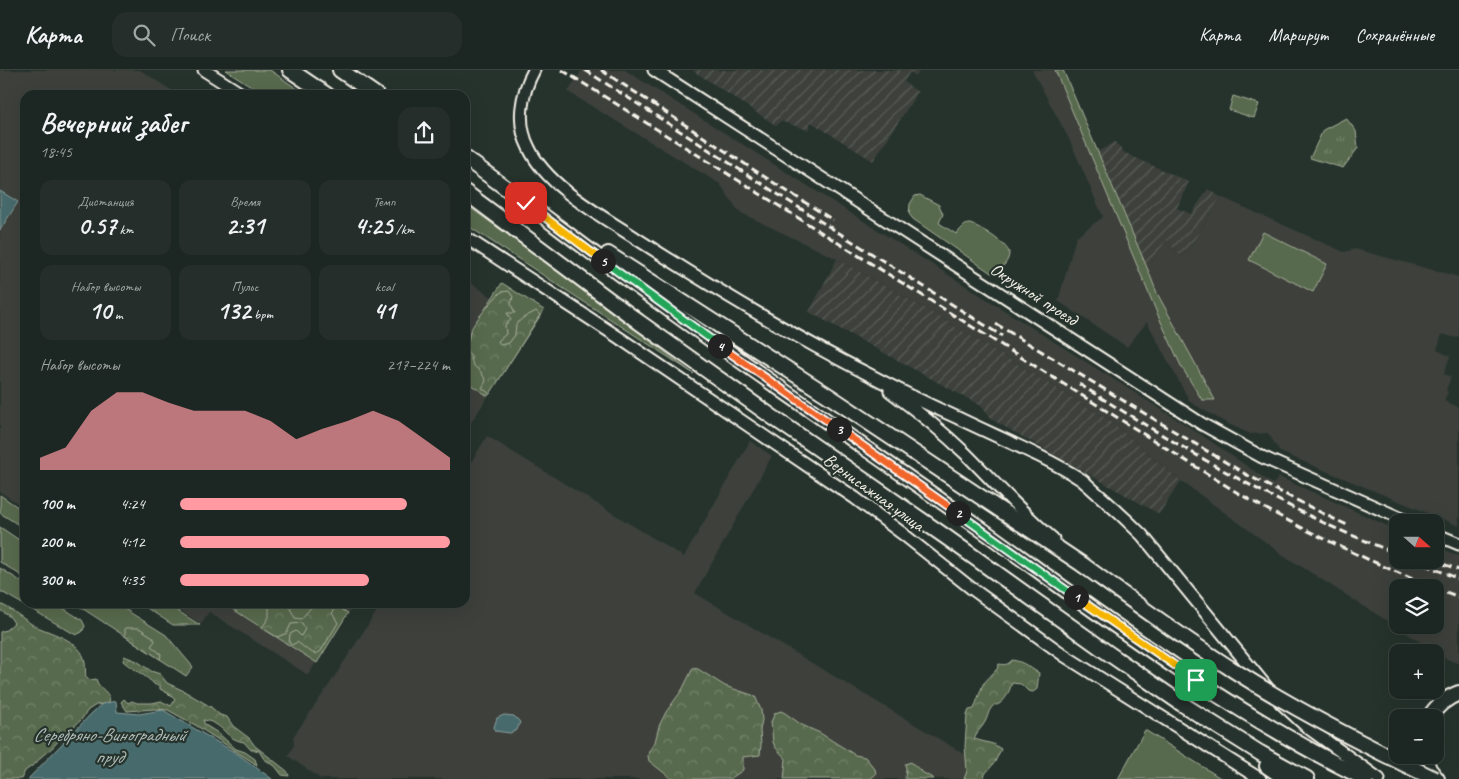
<!DOCTYPE html>
<html lang="ru">
<head>
<meta charset="utf-8">
<style>
	body { margin:0; font-family:Caveat,sans-serif; background:#252e2a; color:#f1f3f6; height:100vh; display:flex; flex-direction:column; font-size:19px; white-space:nowrap }
	* { box-sizing:border-box; margin:0 }
	p { font-size:16px; color:#a0a5a5 }
	.icon { flex:none; width:28px; height:28px; fill:none; stroke:currentColor; stroke-width:2; stroke-linecap:round; stroke-linejoin:round }
	.map { position:relative; flex:1; overflow:hidden }
	.side { position:absolute; left:20px; top:20px; width:450px; height:518px; display:flex; flex-direction:column; background:#1c2622; border-radius:15px; box-shadow:0 5px 20px #0002,0 0 0 1px #3a4340 }
	.side>* { flex:none }
	.needle { width:32px; rotate:111deg }
	.fabs { position:absolute; left:1389px; top:444px; display:grid; gap:10px }
	.fabs a { display:grid; place-items:center; width:55px; height:55px; border-radius:10px; background:#1c2622; box-shadow:0 5px 20px #0002,0 0 0 1px #3a4340; font-size:25px }
	.pin { position:absolute; display:grid; place-items:center; width:42px; height:42px; color:#fff; margin:-21px; border-radius:10px; box-shadow:0 2px 8px #0006 }
	.km { position:absolute; width:25px; height:25px; margin:-12px; border-radius:50%; background:#222; color:#fff; font-size:14px; line-height:25px; text-align:center }
	.round { display:grid; place-items:center; flex:none; width:52px; height:52px; border-radius:15px; background:#252e2a }
	.head { display:flex; align-items:center; justify-content:space-between; height:85px; padding:0 20px }
	h1 { font-size:28px; font-weight:700; line-height:38px }
	.stats { display:grid; grid-template-columns:repeat(3,1fr); gap:8px; height:85px; padding:5px 20px }
	.stats div { display:grid; align-content:center; border-radius:12px; background:#252e2a; text-align:center }
	.stats b { font-size:25px; font-weight:700 }
	.stats small { font-size:14px; font-weight:400 }
	.stats p { font-size:14px }
	.chart { height:140px; padding:10px 20px }
	.chart p { display:flex; justify-content:space-between }
	.chart svg { width:100%; height:90px; margin-top:5px; fill:#ff9aa2; opacity:.7 }
	ul { padding:0 20px; list-style:none; font-size:16px }
	li { display:grid; grid-template-columns:80px 60px 1fr; align-items:center; height:38px }
	li i { height:12px; border-radius:6px; background:#ff9aa2 }
	header { display:flex; align-items:center; gap:30px; box-sizing:border-box; height:70px; padding:0 25px; background:#1c2622; border-bottom:1px solid #3a4340 }
	header strong { font-size:24px }
	nav { display:flex; gap:28px; margin-inline-start:auto; font-size:18px }
	.search { width:350px; height:45px; background:#252e2a; display:flex; align-items:center; gap:12px; box-sizing:border-box; padding:0 18px; border-radius:15px; color:#a0a5a5; font-size:19px }
	.map>svg:first-child { display:block }
	.built { fill:#3c413b; fill-rule:evenodd }
	.industrial { fill:url(#industrial-furrows) }
	.grass { fill:#596b4e; stroke:#a6ae9b }
	.forest { fill:url(#forest-crowns); stroke:#a6ae9b }
	.park { fill:url(#park-tufts); stroke:#a6ae9b }
	.water { fill:#476a6c; stroke:#8ca09e }
	.lines { fill:none; stroke-linecap:round; stroke-linejoin:round }
	.tertiary-casing { stroke:#f4f1e8; stroke-width:15 }
	.primary-casing { stroke:#f4f1e8; stroke-width:18 }
	.tertiary { stroke:#26332d; stroke-width:11 }
	.primary { stroke:#26332d; stroke-width:14 }
	.rail { stroke:#f4f1e8; stroke-width:3; stroke-dasharray:8 4; stroke-linecap:butt }
	.primary-bridge-casing { stroke:#f4f1e8; stroke-width:18; stroke-linecap:butt }
	.primary-bridge { stroke:#26332d; stroke-width:14 }
	.split-1-casing { stroke:#fff; stroke-width:10 }
	.split-2-casing { stroke:#fff; stroke-width:10 }
	.split-3-casing { stroke:#fff; stroke-width:10 }
	.split-4-casing { stroke:#fff; stroke-width:10 }
	.split-5-casing { stroke:#fff; stroke-width:10 }
	.split-6-casing { stroke:#fff; stroke-width:10 }
	.split-1 { stroke:#f5b400; stroke-width:6 }
	.split-2 { stroke:#22a559; stroke-width:6 }
	.split-3 { stroke:#f0652b; stroke-width:6 }
	.split-4 { stroke:#f0652b; stroke-width:6 }
	.split-5 { stroke:#22a559; stroke-width:6 }
	.split-6 { stroke:#f5b400; stroke-width:6 }
	.labels { text-anchor:middle; stroke-width:4.5; stroke-linejoin:round; paint-order:stroke }
	.street-label { font-size:18px; fill:#f4f1e8; stroke:#26332d }
	.water-label { font-size:19px; font-style:italic; fill:#afbbb6; stroke:#26332d }
</style>
</head>
<body>
<header>
<strong>Карта</strong>
<div class="search"><svg class="icon" aria-label="search" viewBox="0 0 24 24"><circle cx="10" cy="10" r="6"/><path d="M15 15l6 6"/></svg>Поиск</div>
<nav><a>Карта</a><a>Маршрут</a><a>Сохранённые</a></nav>
</header>
<div class="map">
<svg width="1459" height="709" viewBox="0 0 1459 709">
	<defs>
		<pattern id="industrial-furrows" width="10" height="10" patternUnits="userSpaceOnUse" patternTransform="scale(1.25)"><rect width="10" height="10" fill="#3c413b"/><path d="M-1 1l2-2M0 10L10 0M9 11l2-2" fill="none" stroke="#595d57"/></pattern>
		<pattern id="forest-crowns" width="20" height="18" patternUnits="userSpaceOnUse" patternTransform="scale(1.25)"><rect width="20" height="18" fill="#596b4e"/><path d="M2 6a3 3 0 1 1 6 0M12 15a3 3 0 1 1 6 0" fill="none" stroke="#718168"/></pattern>
		<pattern id="park-tufts" width="24" height="20" patternUnits="userSpaceOnUse" patternTransform="scale(1.25)"><rect width="24" height="20" fill="#596b4e"/><path d="M3 7l-1-3M5 7V3M7 7l1-3M15 17l-1-3M17 17v-4M19 17l1-3" fill="none" stroke="#718168"/></pattern>
	</defs>
	<rect width="100%" height="100%" fill="#26332d"/>
	<filter id="ink" filterUnits="userSpaceOnUse"><feTurbulence type="fractalNoise" baseFrequency=".02" numOctaves="2"/><feDisplacementMap in="SourceGraphic" scale="10" xChannelSelector="R" yChannelSelector="G"/><feConvolveMatrix kernelMatrix="1 2 1 2 8 2 1 2 1" color-interpolation-filters="sRGB"/></filter>
	<g filter="url(#ink)">
		<path class="built" d="M0,0H140L179,25H25V438L0,422Z
			M582,0H625L1203,366L1273,414L1279,407L1397,460L1398,490H1435V476L1459,486V594L1447,589L1283,485L1181,411L1109,350L933,243L837,189L739,142L720,114L568,22ZM1398,518H1435V555H1398Z
			M1032,0H1063L1148,199L1166,170L1181,187L1187,182L1221,127L1344,182L1355,179L1459,207V266L1456,268L1442,264L1437,280L1450,286L1444,304L1451,307L1446,320L1448,322L1444,331L1459,337V456L1280,382L1268,363L1251,364L1228,354L1190,332L1147,252L1127,277L1058,231L1076,167L1103,147L1070,71Z
			M465,209L534,255L465,362Z
			M487,366L684,487L750,371L772,386L695,523L986,697L982,706L987,709H321L288,686L294,675L293,667L329,615L382,533L465,532V402Z
			M168,533H355L308,605L209,542L201,554Z"/>
		<path class="industrial" d="M692,0H920L916,6L910,2L904,12L918,22L873,91L811,52L808,60L780,51L777,56Z
			M1115,72L1125,83L1189,112L1177,138L1191,144L1208,119L1221,127L1187,182L1181,187L1166,170L1148,200L1097,82Z
			M837,189L933,243L1109,350L1181,411L1159,444L991,349L983,337L809,242Z"/>
		<path class="grass" d="M226,0H270L306,25H265Z
			M1055,0H1063L1148,200L1157,223L1215,330H1202L1181,296L1157,243Z
			M1233,26L1259,34L1254,48L1229,40Z
			M920,125L939,135L943,144L939,153L956,164C960,161 963,155 968,154C976,153 1009,175 1009,183C1009,192 1002,197 996,203H991L913,149L909,144L910,134L915,126Z
			M465,134L529,180L694,304L465,154Z
			M1263,162L1327,194L1313,222L1249,190Z
			M502,213L544,240L488,326L465,311V270Z
			M0,425L25,442V459L0,443Z
			M0,457L25,474V508L0,492Z
			M0,498L25,514V532L55,533L82,550L85,556L82,562L76,565L0,521Z
			M74,533H115L166,565L193,597L186,606Z
			M139,533H165L200,555H173Z
			M223,533H332L348,543L317,593Z
			M1145,660L1222,709H1118Z"/>
		<path class="forest" d="M509,221L513,227L511,234L515,243H507L511,250L505,255L506,264L498,271L500,275L509,273L515,265L516,254L523,248L536,241L540,245L490,324L482,318L486,311L481,302L473,295L470,286L465,277C469,270 469,269 470,262C473,252 493,230 501,222Z
			M273,532L289,533L288,534L295,548L301,549L315,533L329,534L336,539L332,543L338,553L321,581L316,584C306,581 305,577 297,572L292,575L289,573L290,564L296,561L301,566L305,559L302,553L291,554L287,563L277,567L262,558L269,547V536Z
			M0,534C12,539 22,548 33,555C49,563 78,569 84,588C86,594 85,602 86,608L91,610L96,609C99,621 112,621 109,633L96,635L88,640L81,650L60,669L53,677L42,686L36,693L25,701L21,709H0V562L6,560L14,553L10,547L0,540Z
			M125,558H139L153,567L155,571L151,576L161,584L160,589L125,566Z
			M124,586L137,591L151,601L160,604L167,613L184,621L211,637L220,645L227,647L233,656L249,668L255,676L287,701L289,706L282,705L275,696L264,689L259,681L250,679L244,672C224,669 225,653 203,650L205,655L218,663L236,679L245,682L255,689L257,695L197,656L168,640L154,639L127,641L121,632L124,629L128,633L132,631L137,633H152L161,631L171,636L175,630L169,624L160,619V615H155C146,605 133,600 123,591Z
			M1012,590C1025,592 1028,597 1039,603L1037,619L1033,622L1028,621L1021,614L1012,613C1009,621 1007,629 999,634C993,637 997,632 992,637C988,641 988,647 985,652C982,658 976,662 974,669L993,674L1001,679L995,692L985,704L984,709H964L967,701L965,676L967,645L969,640L974,639L983,614L997,599L999,594C1005,595 1008,595 1012,590Z
			M693,598L698,599L725,616L755,626L761,640L762,650L760,660L761,675L760,685L743,687V700L730,709H672L649,691L648,686L649,681L655,672L659,656L666,642L682,620Z
			M781,641L785,643L802,655L820,663L855,685L865,687L875,699L876,704L870,709H784L786,689L775,677L773,672L771,652L775,643Z
			M911,692L922,702L934,709H905L906,698L905,694Z"/>
		<path class="park" d="M1346,48L1356,61L1358,78L1343,98L1310,88L1323,60Z"/>
		<path class="water" d="M0,121L18,132L0,160Z
			M116,631L117,642L139,644L163,640L239,685L272,709H28L92,643L102,634Z
			M504,645L514,646L520,652L517,660L510,663L495,661L494,657L497,648Z"/>
		<g class="lines">
			<g class="tertiary-casing">
				<path id="tertiary" d="M204,0L243,25
					M534,0C521,24 516,53 529,78C547,117 602,146 637,169C712,217 787,263 866,303C896,319 927,334 958,348C999,368 1043,385 1082,410C1088,415 1094,421 1100,426C1115,439 1129,452 1142,465L1269,620
					M654,0L1202,354L1262,387L1409,452
					M465,167L618,267L855,428L903,464L971,518L1065,586L1260,709
					M890,321C916,340 942,361 966,384C995,413 1022,443 1053,469
					M1435,464L1459,474
					M1280,632L1307,657L1379,709"/>
			</g>
			<g class="primary-casing">
				<path id="primary" d="M290,0L327,25
					M340,0L376,25
					M465,88C530,135 594,185 659,232C763,308 869,380 974,454C1100,544 1226,641 1366,709
					M465,122L639,252L771,346L946,467L1108,583L1182,634L1260,683L1307,709
					M608,184L829,326L1083,495
					M1429,648C1436,636 1446,628 1459,623
					M1424,685L1429,699L1437,709
					M1267,696L1286,709"/>
			</g>
			<use href="#tertiary" class="tertiary"/>
			<use href="#primary" class="primary"/>
			<path class="rail" d="M562,0L1233,420C1297,458 1365,489 1434,518
				M585,0L779,125L1002,266
				M601,0L771,111L833,150
				M996,254L1247,405L1326,445L1347,455
				M1079,314C1159,364 1239,412 1324,453C1348,464 1373,474 1398,484
				M1413,490L1459,509
				M1433,490L1459,500
				M1435,518L1459,527"/>
			<g class="primary-bridge-casing">
				<path id="primary-bridge" d="M1083,495C1134,532 1185,570 1238,603C1301,643 1368,677 1435,709"/>
			</g>
			<use href="#primary-bridge" class="primary-bridge"/>
		</g>
	</g>
	<g class="lines" filter="url(#ink)">
		<g class="split-1-casing">
			<path id="split-1" d="M1076,527L1196,610"/>
		</g>
		<g class="split-2-casing">
			<path id="split-2" d="M958,443L1076,527"/>
		</g>
		<g class="split-3-casing">
			<path id="split-3" d="M839,359L958,443"/>
		</g>
		<g class="split-4-casing">
			<path id="split-4" d="M720,276L839,359"/>
		</g>
		<g class="split-5-casing">
			<path id="split-5" d="M603,191L720,276"/>
		</g>
		<g class="split-6-casing">
			<path id="split-6" d="M526,133L603,191"/>
		</g>
		<use href="#split-1" class="split-1"/>
		<use href="#split-2" class="split-2"/>
		<use href="#split-3" class="split-3"/>
		<use href="#split-4" class="split-4"/>
		<use href="#split-5" class="split-5"/>
		<use href="#split-6" class="split-6"/>
	</g>
	<g class="labels">
		<g class="street-label">
			<text transform="translate(1034 224) rotate(33)" y="6">Окружной проезд</text>
			<text transform="translate(874 422) rotate(36)" y="6">Вернисажная улица</text>
		</g>
		<g class="water-label">
			<text x="109" y="671">Серебряно-Виноградный<tspan x="109" dy="22">пруд</tspan></text>
		</g>
	</g>
</svg>
<div class="fabs">
<a><svg class="needle" viewBox="-14 -14 28 28"><path d="M0-13l5 13h-10z" fill="#e53935"/><path d="M0 13l5-13h-10z" fill="#a0a5a5"/></svg></a>
<a><svg class="icon" aria-label="layers" viewBox="0 0 24 24"><path d="M12 4l9 5-9 5-9-5zM3 14l9 5 9-5"/></svg></a>
<a>+</a>
<a>−</a>
</div>
<div class="pin" style="left:1196px;top:610px;background:#1e9e55"><svg class="icon" aria-label="arrive" viewBox="0 0 24 24"><path d="M6 21V4h12l-3 4 3 4H6"/></svg></div>
<div class="pin" style="left:526px;top:133px;background:#d93025"><svg class="icon" aria-label="check" viewBox="0 0 24 24"><path d="M5 12l5 5 9-10"/></svg></div>
<b class="km" style="left:1076px;top:527px">1</b>
<b class="km" style="left:958px;top:443px">2</b>
<b class="km" style="left:839px;top:359px">3</b>
<b class="km" style="left:720px;top:276px">4</b>
<b class="km" style="left:603px;top:191px">5</b>
<section class="side">
<div class="head"><div><h1>Вечерний забег</h1><p>18:45</p></div><a class="round"><svg class="icon" aria-label="share" viewBox="0 0 24 24"><path d="M12 15V3M7 8l5-5 5 5M5 13v7h14v-7"/></svg></a></div>
<div class="stats">
<div><p>Дистанция</p><b>0.57<small> km</small></b></div>
<div><p>Время</p><b>2:31</b></div>
<div><p>Темп</p><b>4:25<small> /km</small></b></div>
</div>
<div class="stats">
<div><p>Набор высоты</p><b>10<small> m</small></b></div>
<div><p>Пульс</p><b>132<small> bpm</small></b></div>
<div><p>kcal</p><b>41</b></div>
</div>
<div class="chart"><p><span>Набор высоты</span>217–224 m</p>
<svg viewBox="0 0 160 44" preserveAspectRatio="none"><path d="M0 44V38L10 33L20 15L30 6L40 6L50 11L60 15L70 15L80 15L90 20L100 29L110 24L120 20L130 15L140 20L150 29L160 38V44z"/></svg>
</div>
<ul>
<li><b>100 m</b>4:24<i style="width:84%"></i></li>
<li><b>200 m</b>4:12<i style="width:100%"></i></li>
<li><b>300 m</b>4:35<i style="width:70%"></i></li>
</ul>
</section>
</div>
</body>
</html>
